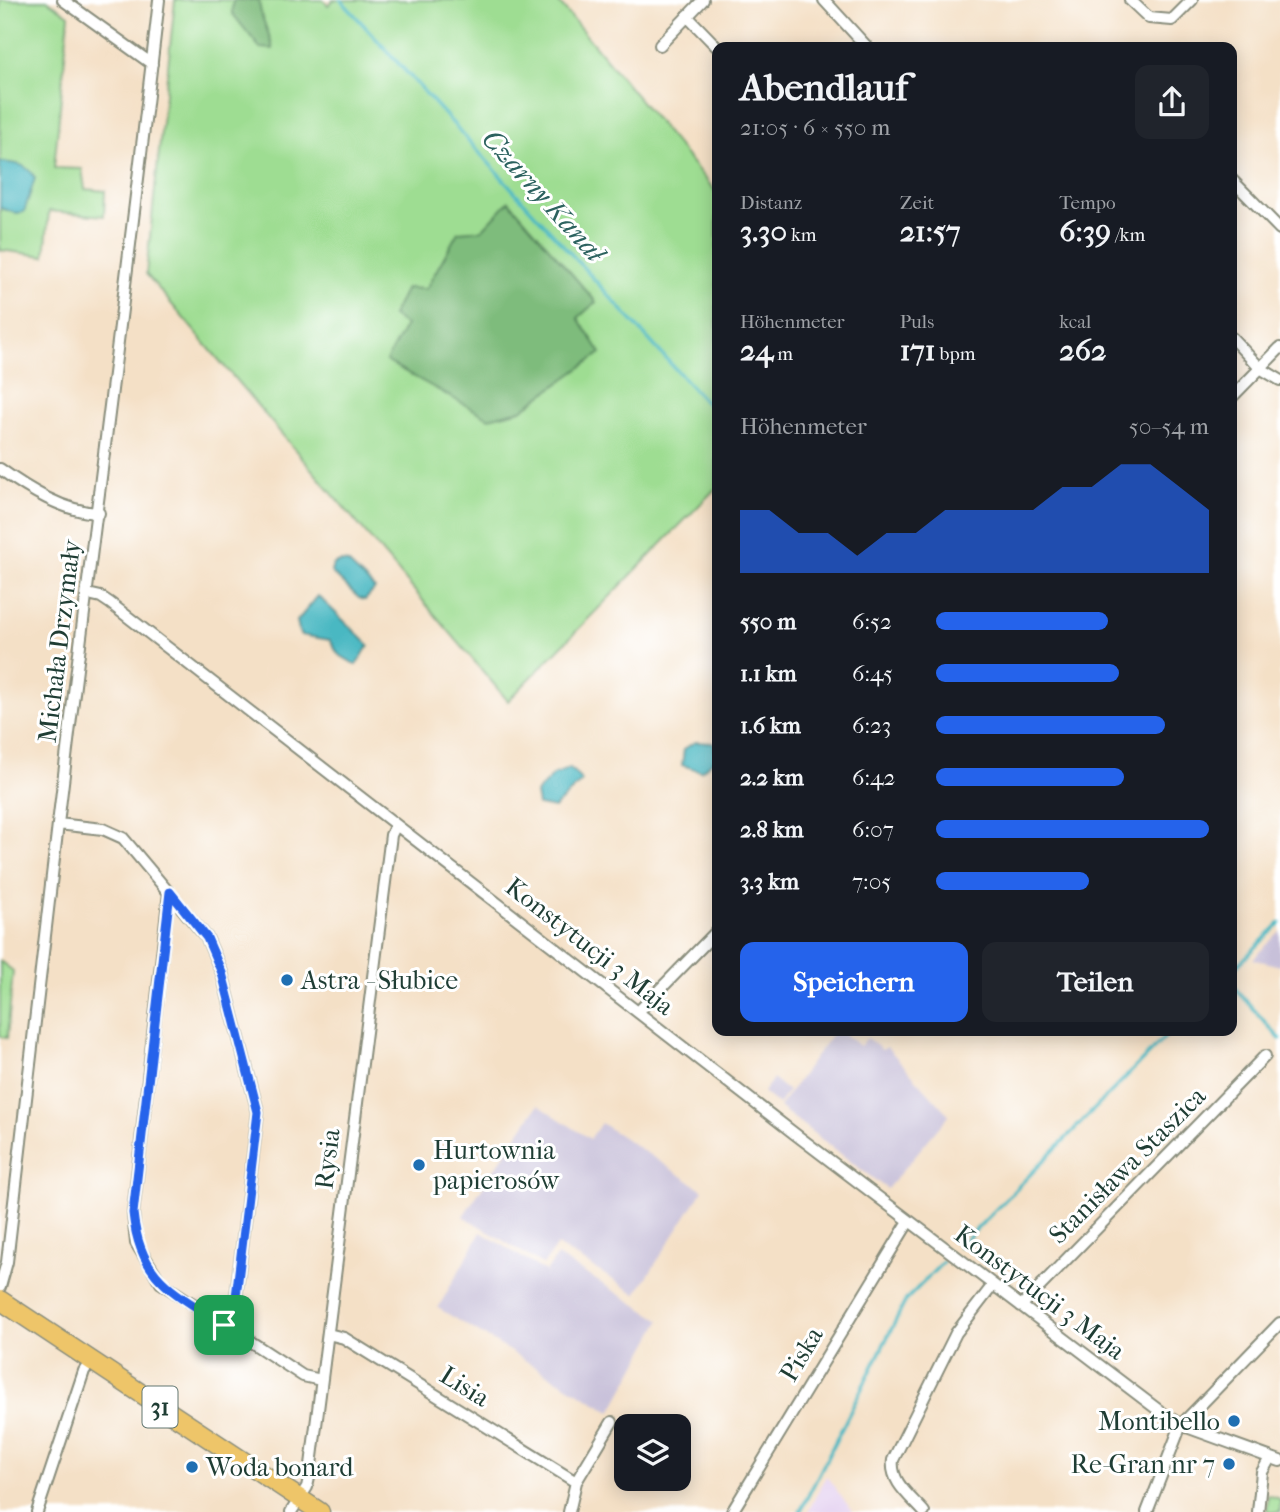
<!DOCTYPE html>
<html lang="de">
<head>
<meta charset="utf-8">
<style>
	body { margin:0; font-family:"IM FELL French Canon",serif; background:#20242c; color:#f1f3f6; height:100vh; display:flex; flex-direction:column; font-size:26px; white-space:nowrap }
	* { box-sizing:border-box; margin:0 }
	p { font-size:23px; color:#9ea1a6 }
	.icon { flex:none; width:38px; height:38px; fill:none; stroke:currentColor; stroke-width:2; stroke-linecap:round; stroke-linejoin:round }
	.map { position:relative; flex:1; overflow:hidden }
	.sheet { position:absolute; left:712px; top:42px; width:525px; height:994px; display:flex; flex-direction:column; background:#171b24; border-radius:14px; box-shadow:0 4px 18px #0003 }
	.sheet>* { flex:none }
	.controls { position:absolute; left:614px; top:1414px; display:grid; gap:14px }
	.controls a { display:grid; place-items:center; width:77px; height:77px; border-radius:14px; background:#171b24; box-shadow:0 4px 18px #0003; font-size:35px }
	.pin { position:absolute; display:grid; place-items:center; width:60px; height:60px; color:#fff; margin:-30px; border-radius:14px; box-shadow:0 4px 10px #0006 }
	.round { display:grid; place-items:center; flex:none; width:74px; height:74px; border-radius:14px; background:#20242c }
	.head { display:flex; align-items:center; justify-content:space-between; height:119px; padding:0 28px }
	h1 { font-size:38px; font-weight:700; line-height:52px }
	.metrics { display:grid; grid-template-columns:repeat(3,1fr); gap:10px; height:119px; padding:7px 28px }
	.metrics div { display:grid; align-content:center }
	.metrics b { font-size:30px; font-weight:700 }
	.metrics small { font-size:19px; font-weight:400 }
	.metrics p { font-size:19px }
	.chart { height:196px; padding:14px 28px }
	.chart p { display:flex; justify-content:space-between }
	.chart svg { width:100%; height:126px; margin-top:7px; fill:#2563eb; opacity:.7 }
	.action { display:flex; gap:14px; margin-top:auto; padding:14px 28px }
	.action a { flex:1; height:80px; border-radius:14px; background:#2563eb; color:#fff; font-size:28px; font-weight:700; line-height:80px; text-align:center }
	.action a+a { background:#20242c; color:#f1f3f6 }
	ul { padding:0 28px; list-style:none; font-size:23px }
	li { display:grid; grid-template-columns:112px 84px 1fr; align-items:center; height:52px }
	li i { height:18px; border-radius:9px; background:#2563eb }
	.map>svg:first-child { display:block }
	.built { fill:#e5d3f1 }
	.industrial { fill:#c7c0d9 }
	.green { fill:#9edd92; stroke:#5e8d63; stroke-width:2 }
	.forest { fill:#7ebc7c; stroke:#4e7c58; stroke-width:2 }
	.water { fill:#4ab8c2; stroke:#347a7b; stroke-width:2 }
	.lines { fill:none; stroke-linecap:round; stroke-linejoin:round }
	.stream { stroke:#4ab8c2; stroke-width:3.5 }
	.street-casing { stroke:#8a8e7d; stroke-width:14 }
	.primary-casing { stroke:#8a8e7d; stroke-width:21 }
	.street { stroke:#fff; stroke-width:10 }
	.primary { stroke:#eec569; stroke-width:18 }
	.route-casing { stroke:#fff; stroke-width:14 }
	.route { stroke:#2563eb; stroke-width:9 }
	.poi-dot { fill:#1f6fb2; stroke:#fff; stroke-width:2.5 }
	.labels { text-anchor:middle; stroke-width:6; stroke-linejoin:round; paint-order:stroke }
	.shield { fill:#fff; stroke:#627771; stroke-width:2 }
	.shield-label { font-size:24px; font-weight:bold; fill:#1f3d34 }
	.street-label { font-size:26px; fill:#1f3d34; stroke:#fff }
	.poi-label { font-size:26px; fill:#1f3d34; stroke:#fff; text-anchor:start }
	.water-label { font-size:28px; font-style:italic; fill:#2c625f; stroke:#fff }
</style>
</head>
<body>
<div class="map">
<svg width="1280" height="1512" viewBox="0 0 1280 1512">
	<rect width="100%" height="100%" fill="#fff"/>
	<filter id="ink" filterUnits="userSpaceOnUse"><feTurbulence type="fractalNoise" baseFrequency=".0143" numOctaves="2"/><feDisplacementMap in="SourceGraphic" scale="14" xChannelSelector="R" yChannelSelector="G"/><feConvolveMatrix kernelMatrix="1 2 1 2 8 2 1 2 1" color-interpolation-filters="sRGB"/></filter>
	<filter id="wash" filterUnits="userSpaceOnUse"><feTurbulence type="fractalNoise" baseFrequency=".00686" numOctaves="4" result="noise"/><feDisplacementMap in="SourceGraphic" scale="28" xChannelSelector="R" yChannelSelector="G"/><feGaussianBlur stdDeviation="1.57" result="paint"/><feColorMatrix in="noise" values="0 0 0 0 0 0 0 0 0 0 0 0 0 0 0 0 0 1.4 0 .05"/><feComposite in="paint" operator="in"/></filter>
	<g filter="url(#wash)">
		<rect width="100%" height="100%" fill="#f4e0c6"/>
		<path class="built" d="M826,1476L853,1512H808Z"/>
		<path class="industrial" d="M1280,931V966L1253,959Z
			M834,1031H840L860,1046L867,1038L882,1050L887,1047L949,1115L887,1189L779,1107Z
			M773,1079L788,1091L778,1105L763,1092Z
			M538,1105L590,1139L601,1123L703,1190L636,1294L557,1245L543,1265L463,1216Z
			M481,1232L546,1272L557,1256L661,1320L611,1412L438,1308Z"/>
		<path class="green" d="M0,0H47L69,15L54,168L82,169L85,189L105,191L104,216L49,211L45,256L0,250Z
			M175,0H323L328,5L333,0H557L717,193V487L508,701L146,274Z
			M0,961L13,971L7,1038L0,1037Z
			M1268,1495L1280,1499V1512H1267Z"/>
		<path class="forest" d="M233,0H259C259,17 270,32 273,49L260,48L232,13Z
			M509,201L596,302L578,318L601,353L521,410L489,418L386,361L406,325L392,316L406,288L426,289L458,232L482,230Z"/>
		<path class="water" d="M0,162C15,163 27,163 35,178L24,212L16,213L0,208Z
			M340,562L348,563L375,589L365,600L359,598L331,572L333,565Z
			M318,596L369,645L356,665L338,654L330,640L300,635L297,621Z
			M695,742L714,743L716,758L701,771L682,765L684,749Z
			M570,768L582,781L554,808L538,805L536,793L553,775Z"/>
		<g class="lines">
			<path class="stream" d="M341,0L718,416
				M1232,971L1280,923
				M1232,985L1280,1039
				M959,1247L1171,1031
				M800,1512L906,1300L943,1262"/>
		</g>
	</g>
	<g filter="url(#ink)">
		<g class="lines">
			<g class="street-casing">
				<path id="street" d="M63,0L152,64
					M824,0L867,47
					M1130,0L1149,18L1172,20L1192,0
					M687,16L718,48
					M660,45L703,0
					M1232,180L1280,229
					M1232,338L1260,368L1280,380
					M1232,397L1280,348
					M0,469C28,489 64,512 99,513
					M88,594L101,597L110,603L795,1134L1161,1412L1181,1425L1280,1461
					M58,824L103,829L123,838L207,938L222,973L258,1112L236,1297L224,1325
					M169,892L133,1213L136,1243L161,1283L303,1376L321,1380
					M638,1012L718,930
					M0,1287L7,1262C25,1116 40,970 58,824C91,549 128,275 159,0
					M1021,1306L1265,1056
					M328,1334L344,1338L576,1482
					M37,1512L84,1371L91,1361
					M291,1512L307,1487L310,1473L391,835L396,825
					M569,1512L576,1482L612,1422
					M732,1512L909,1221
					M924,1512C910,1496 890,1482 893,1460L956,1333L993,1285
					M1147,1512L1181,1425L1280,1323
					M1258,1512L1262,1472L1270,1458"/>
			</g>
			<g class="primary-casing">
				<path id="primary" d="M0,1300L320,1512"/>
			</g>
			<use href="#street" class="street"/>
			<use href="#primary" class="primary"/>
		</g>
	</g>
	<g class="lines" filter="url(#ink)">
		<g class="route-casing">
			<path id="route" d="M170,892L207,938L222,973L258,1112L236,1297L224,1325C173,1291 140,1280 133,1213Z"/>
		</g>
		<use href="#route" class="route"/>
	</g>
	<g class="poi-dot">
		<circle cx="287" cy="980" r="7"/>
		<circle cx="419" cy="1165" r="7"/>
		<circle cx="1234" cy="1421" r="7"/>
		<circle cx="1229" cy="1464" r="7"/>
		<circle cx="192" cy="1467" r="7"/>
	</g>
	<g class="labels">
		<rect class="shield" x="142.5" y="1386.5" width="35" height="41" rx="5"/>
		<g class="shield-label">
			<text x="160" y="1415">31</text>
		</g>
		<g class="street-label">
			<text transform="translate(59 641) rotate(-83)" y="9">Michała Drzymały</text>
			<text transform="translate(590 946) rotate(38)" y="9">Konstytucji 3 Maja</text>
			<text transform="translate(327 1159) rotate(-83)" y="9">Rysia</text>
			<text transform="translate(1127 1165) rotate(-45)" y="9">Stanisława Staszica</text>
			<text transform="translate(1040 1292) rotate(37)" y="9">Konstytucji 3 Maja</text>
			<text transform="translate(801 1354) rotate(-59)" y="9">Piska</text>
			<text transform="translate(465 1386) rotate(32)" y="9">Lisia</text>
		</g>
		<g class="poi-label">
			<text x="301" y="989">Astra - Słubice</text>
			<text x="433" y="1159">Hurtownia<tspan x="433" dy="30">papierosów</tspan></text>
			<text x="1220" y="1430" text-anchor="end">Montibello</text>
			<text x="1215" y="1473" text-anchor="end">Re-Gran nr 7</text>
			<text x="206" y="1476">Woda bonard</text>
		</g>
		<g class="water-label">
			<text transform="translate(544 195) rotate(48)" y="10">Czarny Kanał</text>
		</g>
	</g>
</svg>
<div class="controls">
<a><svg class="icon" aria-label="layers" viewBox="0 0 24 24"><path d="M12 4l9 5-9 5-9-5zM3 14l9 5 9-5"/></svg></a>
</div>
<div class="pin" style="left:224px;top:1325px;background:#1e9e55"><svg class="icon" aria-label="arrive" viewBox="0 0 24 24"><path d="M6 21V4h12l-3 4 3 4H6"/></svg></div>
<section class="sheet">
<div class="head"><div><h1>Abendlauf</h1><p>21:05 · 6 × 550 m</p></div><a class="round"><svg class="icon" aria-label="share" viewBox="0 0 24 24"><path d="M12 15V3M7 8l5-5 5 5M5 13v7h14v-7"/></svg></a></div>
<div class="metrics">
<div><p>Distanz</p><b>3.30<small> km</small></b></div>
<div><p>Zeit</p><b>21:57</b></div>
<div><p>Tempo</p><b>6:39<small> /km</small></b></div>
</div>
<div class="metrics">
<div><p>Höhenmeter</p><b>24<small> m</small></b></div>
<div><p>Puls</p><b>171<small> bpm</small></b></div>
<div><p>kcal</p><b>262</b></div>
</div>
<div class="chart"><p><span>Höhenmeter</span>50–54 m</p>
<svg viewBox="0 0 160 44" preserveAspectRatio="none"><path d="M0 44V22L10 22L20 30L30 30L40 38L50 30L60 30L70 22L80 22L90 22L100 22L110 14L120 14L130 6L140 6L150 14L160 22V44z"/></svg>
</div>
<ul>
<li><b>550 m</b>6:52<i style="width:63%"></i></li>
<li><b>1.1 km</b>6:45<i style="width:67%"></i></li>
<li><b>1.6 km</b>6:23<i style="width:84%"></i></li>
<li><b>2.2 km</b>6:42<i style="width:69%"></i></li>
<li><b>2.8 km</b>6:07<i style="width:100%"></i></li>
<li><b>3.3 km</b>7:05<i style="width:56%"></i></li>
</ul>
<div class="action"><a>Speichern</a><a>Teilen</a></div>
</section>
</div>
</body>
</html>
